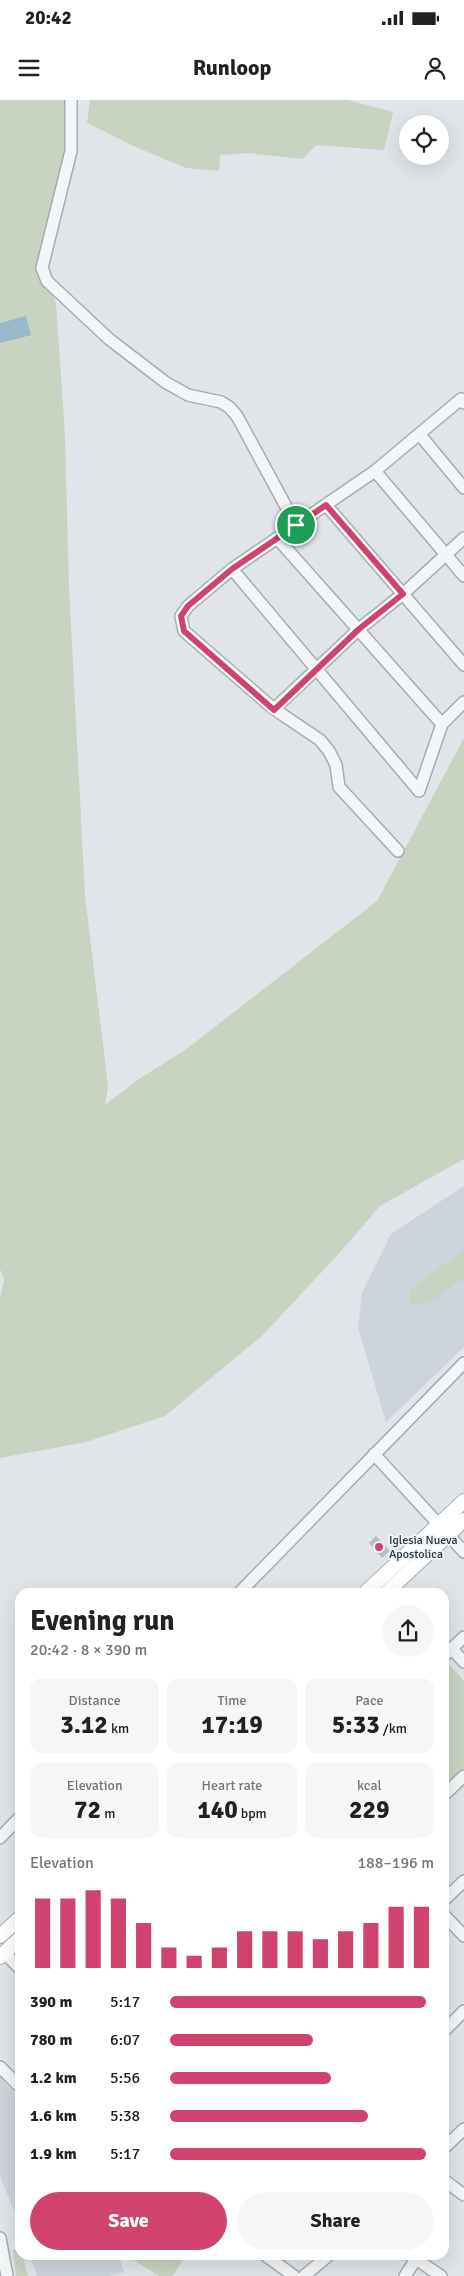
<!DOCTYPE html>
<html lang="en">
<head>
<meta charset="utf-8">
<style>
	body { margin:0; font-family:Signika,sans-serif; background:#f6f6f6; color:#202124; height:100vh; display:flex; flex-direction:column; font-size:19px; white-space:nowrap }
	* { box-sizing:border-box; margin:0 }
	p { font-size:16px; color:#757577 }
	.icon { flex:none; width:28px; height:28px; fill:none; stroke:currentColor; stroke-width:2; stroke-linecap:round; stroke-linejoin:round }
	.map { position:relative; flex:1; overflow:hidden }
	.side { position:absolute; left:15px; top:1488px; width:434px; height:672px; display:flex; flex-direction:column; background:#fff; border-radius:15px; box-shadow:0 5px 20px #0002 }
	.side>* { flex:none }
	.fabs { position:absolute; left:399px; top:15px; display:grid; gap:10px }
	.fabs a { display:grid; place-items:center; width:50px; height:50px; border-radius:50%; background:#fff; box-shadow:0 5px 20px #0002; font-size:25px }
	.pin { position:absolute; display:grid; place-items:center; width:42px; height:42px; color:#fff; margin:-21px; border:2px solid #fff; border-radius:50%; box-shadow:0 1px 5px #0007 }
	.round { display:grid; place-items:center; flex:none; width:52px; height:52px; border-radius:26px; background:#f6f6f6 }
	.head { display:flex; align-items:center; justify-content:space-between; height:85px; padding:0 15px }
	h1 { font-size:28px; font-weight:700; line-height:38px }
	.stats { display:grid; grid-template-columns:repeat(3,1fr); gap:8px; height:85px; padding:5px 15px }
	.stats div { display:grid; align-content:center; border-radius:12px; background:#f6f6f6; text-align:center }
	.stats b { font-size:25px; font-weight:700 }
	.stats small { font-size:14px; font-weight:400 }
	.stats p { font-size:14px }
	.chart { height:140px; padding:10px 15px }
	.chart p { display:flex; justify-content:space-between }
	.chart svg { width:100%; height:90px; margin-top:5px; stroke:#d0436f; stroke-width:6 }
	.cta { display:flex; gap:10px; margin-top:auto; padding:10px 15px }
	.cta a { flex:1; height:58px; border-radius:30px; background:#d0436f; color:#fff; font-size:20px; font-weight:700; line-height:58px; text-align:center }
	.cta a+a { background:#f6f6f6; color:#202124 }
	ul { padding:0 15px; list-style:none; font-size:16px }
	li { display:grid; grid-template-columns:80px 60px 1fr; align-items:center; height:38px }
	li i { height:12px; border-radius:6px; background:#d0436f }
	.status { display:flex; justify-content:space-between; align-items:center; height:35px; padding:0 25px; background:#fff; direction:ltr }
	.status svg { height:14px; fill:currentColor }
	header { display:flex; justify-content:space-between; align-items:center; height:65px; padding:0 15px; background:#fff; font-size:22px; font-weight:700 }
	.map>svg:first-child { display:block }
	.built { fill:#ced4db }
	.green { fill:#c8d3c1 }
	.water { fill:#9ab9c9 }
	.building { fill:#b7bfc6 }
	.lines { fill:none; stroke-linecap:round; stroke-linejoin:round }
	.minor-casing { stroke:#a5adb3; stroke-width:14 }
	.major-casing { stroke:#9fabb5; stroke-width:16 }
	.minor { stroke:#f3f5f7; stroke-width:11 }
	.major { stroke:#fff; stroke-width:14 }
	.route-casing { stroke:#fff; stroke-width:10 }
	.route { stroke:#d0436f; stroke-width:6 }
	.poi-dot { fill:#d0436f; stroke:#eff3f6; stroke-width:2 }
	.labels { text-anchor:middle; stroke-width:4; stroke-linejoin:round; paint-order:stroke }
	.poi-label { font-size:12px; fill:#283541; stroke:#eff3f6; text-anchor:start }
</style>
</head>
<body>
<div class="status"><b>20:42</b><svg viewBox="0 0 49 12"><path d="M0 12V9h3v3zM5 12V6h3v6zM10 12V3h3v9zM15 12V0h3v12zM26 1h20v11H26zM47 4h2v5h-2z"/></svg></div>
<header><svg class="icon" aria-label="menu" viewBox="0 0 24 24"><path d="M4 6h16M4 12h16M4 18h16"/></svg>Runloop<svg class="icon" aria-label="person" viewBox="0 0 24 24"><circle cx="12" cy="8" r="4"/><path d="M4 21q1-7 8-7t8 7"/></svg></header>
<div class="map">
<svg width="464" height="2176" viewBox="0 0 464 2176">
	<rect width="100%" height="100%" fill="#e0e5e9"/>
	<path class="built" d="M464,1086V1247L386,1322L358,1228L362,1193L391,1134Z
		M0,1978L20,1999V2126L0,2076Z
		M30,2155H119L124,2172L110,2176H37Z"/>
	<path class="green" d="M0,0H67L66,48L40,160L56,204L65,335L69,487L85,796L108,986L105,1005L136,981L185,950L377,801L464,638V1059L380,1106L343,1149L263,1235L165,1316L86,1342L0,1358V1198L4,1180L0,1169Z
		M90,0H348L393,12L384,50L316,45L303,59L248,53L220,55L219,71L186,68L131,45L87,23Z
		M464,1150V1178C449,1188 428,1210 409,1203V1196L412,1188Z
		M447,1562L464,1581V1668L444,1687V1566Z
		M13,2150H20V2155H22L28,2176H16Z
		M135,2155H172L182,2161L173,2176H159L132,2159Z"/>
	<path class="water" d="M26,216L31,235L0,243V223Z"/>
	<path class="building" d="M376,1436L390,1451L382,1458L369,1443Z"/>
	<g class="lines">
		<g class="minor-casing">
			<path id="minor" d="M71,0V51L42,168L47,181L109,239L165,282L188,295L221,302L229,307L237,316L296,425
				M420,335L464,388
				M375,371L464,476
				M326,405L464,565
				M277,438L442,624
				M232,469L419,691
				M274,609L359,529L403,494L464,438
				M419,691L442,624L464,602
				M398,751L339,687L336,665L329,651L320,640L274,609L184,531L181,516L188,506L232,469L375,371L461,299L464,303
				M374,1354L464,1452
				M240,1492L464,1263
				M452,1549L464,1562
				M444,1556L464,1537
				M444,1695L464,1676
				M0,1738L20,1717
				M444,1800L464,1781
				M444,1815L464,1836
				M5,1853L20,1869
				M444,1931L464,1911
				M0,1967L20,1987
				M444,2048L464,2029
				M444,2080L464,2095
				M0,2138L7,2176
				M265,2155L294,2176
				M410,2155L441,2176
				M304,2176L329,2155
				M405,2176L416,2159"/>
		</g>
		<g class="major-casing">
			<path id="major" d="M366,1492L464,1401
				M387,1492L464,1420
				M0,1836L20,1818
				M0,1857L20,1838"/>
		</g>
		<use href="#minor" class="minor"/>
		<use href="#major" class="major"/>
	</g>
	<g class="lines">
		<g class="route-casing">
			<path id="route" d="M326,405L403,494L359,529L274,610L184,531L181,516L188,506L232,469Z"/>
		</g>
		<use href="#route" class="route"/>
	</g>
	<circle class="poi-dot" cx="379" cy="1447" r="5"/>
	<g class="labels">
		<g class="poi-label">
			<text x="389" y="1444">Iglesia Nueva<tspan x="389" dy="14">Apostolica</tspan></text>
		</g>
	</g>
</svg>
<div class="fabs">
<a><svg class="icon" aria-label="locate" viewBox="0 0 24 24"><circle cx="12" cy="12" r="6"/><path d="M12 2v4M12 18v4M2 12h4M18 12h4"/></svg></a>
</div>
<div class="pin" style="left:296px;top:425px;background:#1e9e55"><svg class="icon" aria-label="arrive" viewBox="0 0 24 24"><path d="M6 21V4h12l-3 4 3 4H6"/></svg></div>
<section class="side">
<div class="head"><div><h1>Evening run</h1><p>20:42 · 8 × 390 m</p></div><a class="round"><svg class="icon" aria-label="share" viewBox="0 0 24 24"><path d="M12 15V3M7 8l5-5 5 5M5 13v7h14v-7"/></svg></a></div>
<div class="stats">
<div><p>Distance</p><b>3.12<small> km</small></b></div>
<div><p>Time</p><b>17:19</b></div>
<div><p>Pace</p><b>5:33<small> /km</small></b></div>
</div>
<div class="stats">
<div><p>Elevation</p><b>72<small> m</small></b></div>
<div><p>Heart rate</p><b>140<small> bpm</small></b></div>
<div><p>kcal</p><b>229</b></div>
</div>
<div class="chart"><p><span>Elevation</span>188–196 m</p>
<svg viewBox="0 0 160 44" preserveAspectRatio="none"><path d="M5 44V10M15 44V10M25 44V6M35 44V10M45 44V22M55 44V34M65 44V38M75 44V34M85 44V26M95 44V26M105 44V26M115 44V30M125 44V26M135 44V22M145 44V14M155 44V14"/></svg>
</div>
<ul>
<li><b>390 m</b>5:17<i style="width:97%"></i></li>
<li><b>780 m</b>6:07<i style="width:54%"></i></li>
<li><b>1.2 km</b>5:56<i style="width:61%"></i></li>
<li><b>1.6 km</b>5:38<i style="width:75%"></i></li>
<li><b>1.9 km</b>5:17<i style="width:97%"></i></li>
</ul>
<div class="cta"><a>Save</a><a>Share</a></div>
</section>
</div>
</body>
</html>
